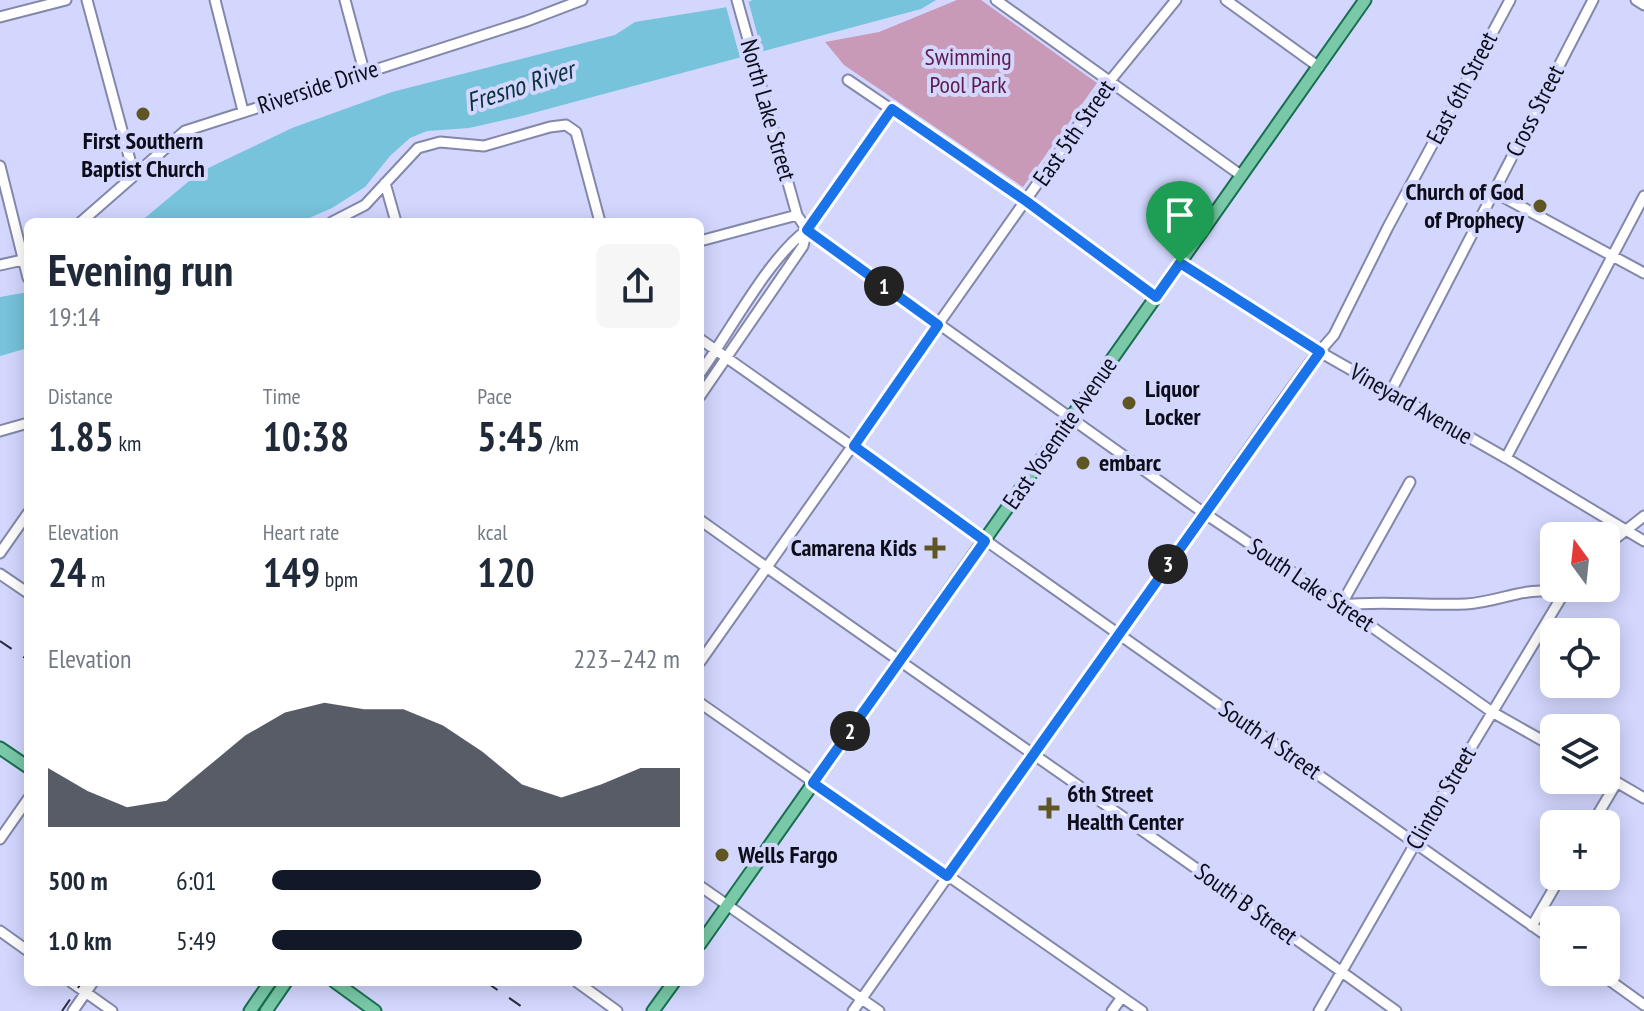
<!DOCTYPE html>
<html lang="en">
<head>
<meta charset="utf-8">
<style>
	body { margin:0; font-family:"PT Sans Narrow",sans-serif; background:#f6f6f7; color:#1f2937; height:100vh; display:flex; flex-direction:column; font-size:30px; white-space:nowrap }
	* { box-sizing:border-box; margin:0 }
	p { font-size:26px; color:#747a83 }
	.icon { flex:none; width:44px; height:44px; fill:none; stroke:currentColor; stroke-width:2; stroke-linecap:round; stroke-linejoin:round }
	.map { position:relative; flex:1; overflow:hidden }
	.details { position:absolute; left:24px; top:218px; width:680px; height:768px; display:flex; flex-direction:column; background:#fff; border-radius:12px; box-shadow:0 4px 20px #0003 }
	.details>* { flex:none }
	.needle { width:52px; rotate:345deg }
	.controls { position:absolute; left:1540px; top:522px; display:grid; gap:16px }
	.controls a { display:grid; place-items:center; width:80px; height:80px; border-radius:12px; background:#fff; box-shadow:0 4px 20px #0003; font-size:40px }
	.pin { position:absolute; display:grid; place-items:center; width:68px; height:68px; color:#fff; margin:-82px -34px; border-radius:50% 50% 50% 0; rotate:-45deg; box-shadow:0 0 8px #0007 }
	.pin .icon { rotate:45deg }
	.km { position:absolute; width:40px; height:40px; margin:-20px; border-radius:50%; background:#222; color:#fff; font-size:22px; line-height:40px; text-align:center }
	.round { display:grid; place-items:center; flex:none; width:84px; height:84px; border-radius:12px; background:#f6f6f7 }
	.headline { display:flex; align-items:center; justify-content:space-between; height:136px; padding:0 24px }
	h1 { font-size:44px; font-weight:700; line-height:60px }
	.figures { display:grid; grid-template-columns:repeat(3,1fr); gap:12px; height:136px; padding:8px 24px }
	.figures div { display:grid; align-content:center }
	.figures b { font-size:40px; font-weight:700 }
	.figures small { font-size:22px; font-weight:400 }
	.figures p { font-size:22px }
	.chart { height:224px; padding:16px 24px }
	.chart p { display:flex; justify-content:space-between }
	.chart svg { width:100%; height:144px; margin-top:8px; fill:#111827; opacity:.7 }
	ul { padding:0 24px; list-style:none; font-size:26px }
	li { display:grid; grid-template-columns:128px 96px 1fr; align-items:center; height:60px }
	li i { height:20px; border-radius:10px; background:#111827 }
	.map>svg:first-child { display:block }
	.green { fill:#c89ab8 }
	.water { fill:#76c3db }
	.pier { fill:#d3d7fe }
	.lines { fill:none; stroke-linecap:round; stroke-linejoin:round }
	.minor-casing { stroke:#8387aa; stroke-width:13 }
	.major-casing { stroke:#186e50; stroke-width:15 }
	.minor { stroke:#fff; stroke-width:9 }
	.major { stroke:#79c8a7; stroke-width:11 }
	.rail { stroke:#282939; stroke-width:2; stroke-dasharray:14 14; stroke-linecap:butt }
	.route-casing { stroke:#fff; stroke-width:16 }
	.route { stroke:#1a73e8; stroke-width:10 }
	.poi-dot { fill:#5f5623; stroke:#d3d7fe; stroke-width:3 }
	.labels { text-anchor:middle; stroke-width:8; stroke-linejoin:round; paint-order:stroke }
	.park-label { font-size:24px; fill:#5e1b4c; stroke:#d3d7fe }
	.street-label { font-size:24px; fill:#0c0d19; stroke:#d3d7fe }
	.poi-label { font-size:24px; font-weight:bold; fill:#0c0d19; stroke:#d3d7fe; text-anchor:start }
	.water-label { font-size:26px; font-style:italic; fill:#0a313b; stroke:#d3d7fe }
</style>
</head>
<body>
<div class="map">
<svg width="1644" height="1011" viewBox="0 0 1644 1011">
	<rect width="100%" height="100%" fill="#d3d7fe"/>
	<path class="green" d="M957,0H981L1097,83L1023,187L844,65L825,42L879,32Z"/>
	<path class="water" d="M753,0H936L921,9L518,117L469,128L427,131L410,138L390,156L365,187L332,208L300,222H140L200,172L292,128L392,92L615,35L635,22L740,5Z
		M28,292V348L0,356V297Z"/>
	<path class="pier" d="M748,0L763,55L741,61L725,3Z"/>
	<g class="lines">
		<g class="minor-casing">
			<path id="minor" d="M87,0L134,175
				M215,0L243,111
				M345,0L364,71
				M737,0L797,215L807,230L1204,513L1341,605L1492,712L1554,747
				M996,0L1242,176
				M1226,0L1319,67
				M1636,0L1644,5
				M0,17L66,0
				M848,80L1026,201L1156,297
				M0,166L28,278
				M385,183L396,222
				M1494,192L1644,273
				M81,222L185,131L527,21L582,0
				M332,222L365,205L418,148L440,142L484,146L550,127L566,125L576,132L600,222
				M700,241L797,215
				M1180,263L1320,352L1506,458L1644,541
				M0,265L27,259
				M700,339L1554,941
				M700,373C730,332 768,258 807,230L892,109
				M1390,393L1593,0
				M700,396L803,246L807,230
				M0,431L28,423
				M1506,458L1644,196
				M700,520C931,685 1166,844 1396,1011
				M1606,546L1644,516
				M0,553L28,513
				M0,574L28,593
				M1341,605C1383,600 1424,606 1466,604C1502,602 1527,584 1563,594
				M1341,605L1410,482
				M700,662L1109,82L1176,0
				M700,703L1142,1011
				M1606,776L1644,798
				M1592,824L1617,782
				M0,839L28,799
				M700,886L879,1011
				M1532,926L1561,876
				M0,931L28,951
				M1598,972L1644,1005
				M71,982L112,1011
				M577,982L617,1011
				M73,1011L93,982
				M853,1011L1281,403L1312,360L1334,335L1388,227L1510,0
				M1112,1011L1122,997
				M1319,1011L1454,776L1567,588"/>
		</g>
		<g class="major-casing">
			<path id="major" d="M0,748L28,767
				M700,944L1365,0
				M335,982L375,1011
				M250,1011L270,982
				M266,1011L286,982
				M653,1011L674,982"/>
		</g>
		<use href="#minor" class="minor"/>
		<use href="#major" class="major"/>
		<path class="rail" d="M0,641L28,660
			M486,982L528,1011
			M62,1011L82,982"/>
	</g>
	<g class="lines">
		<g class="route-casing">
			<path id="route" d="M892,109L1026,201L1156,297L1180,263L1320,352L947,876L813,783L985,541L854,446L938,325L807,230Z"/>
		</g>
		<use href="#route" class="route"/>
	</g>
	<g class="poi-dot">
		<circle cx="143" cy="114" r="8"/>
		<circle cx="1540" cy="206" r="8"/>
		<circle cx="1129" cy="403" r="8"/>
		<circle cx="1083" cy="463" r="8"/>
		<path d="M931 536h8v8h8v8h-8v8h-8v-8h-8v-8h8z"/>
		<path d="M1045 796h8v8h8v8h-8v8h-8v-8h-8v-8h8z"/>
		<circle cx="722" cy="855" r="8"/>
	</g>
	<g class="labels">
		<g class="park-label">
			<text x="968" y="65">Swimming<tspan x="968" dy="28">Pool Park</tspan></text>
		</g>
		<g class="street-label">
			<text transform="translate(318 87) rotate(-18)" y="8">Riverside Drive</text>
			<text transform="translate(1462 88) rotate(-62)" y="8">East 6th Street</text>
			<text transform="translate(768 110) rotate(74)" y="8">North Lake Street</text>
			<text transform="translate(1535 111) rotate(-63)" y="8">Cross Street</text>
			<text transform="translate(1074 133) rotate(-55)" y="8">East 5th Street</text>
			<text transform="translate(1411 404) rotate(30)" y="8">Vineyard Avenue</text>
			<text transform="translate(1060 433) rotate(-55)" y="8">East Yosemite Avenue</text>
			<text transform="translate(1311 585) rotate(34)" y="8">South Lake Street</text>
			<text transform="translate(1270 740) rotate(35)" y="8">South A Street</text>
			<text transform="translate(1441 798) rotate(-60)" y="8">Clinton Street</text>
			<text transform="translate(1246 904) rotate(36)" y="8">South B Street</text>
		</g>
		<g class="poi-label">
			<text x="143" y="149" text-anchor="middle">First Southern<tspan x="143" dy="28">Baptist Church</tspan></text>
			<text x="1524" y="200" text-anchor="end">Church of God<tspan x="1524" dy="28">of Prophecy</tspan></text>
			<text x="1145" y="397">Liquor<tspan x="1145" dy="28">Locker</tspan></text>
			<text x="1099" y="471">embarc</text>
			<text x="917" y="556" text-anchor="end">Camarena Kids</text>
			<text x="1067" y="802">6th Street<tspan x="1067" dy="28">Health Center</tspan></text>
			<text x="738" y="863">Wells Fargo</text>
		</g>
		<g class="water-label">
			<text transform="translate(520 86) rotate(-18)" y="9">Fresno River</text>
		</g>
	</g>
</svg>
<div class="controls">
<a><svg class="needle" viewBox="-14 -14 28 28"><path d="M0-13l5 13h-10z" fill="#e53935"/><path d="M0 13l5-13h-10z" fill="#747a83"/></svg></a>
<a><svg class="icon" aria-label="locate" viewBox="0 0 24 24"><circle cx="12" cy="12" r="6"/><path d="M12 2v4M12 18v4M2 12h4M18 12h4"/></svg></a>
<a><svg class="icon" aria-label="layers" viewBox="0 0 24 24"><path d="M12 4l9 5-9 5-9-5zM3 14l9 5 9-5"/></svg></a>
<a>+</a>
<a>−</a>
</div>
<div class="pin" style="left:1180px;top:263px;background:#1e9e55"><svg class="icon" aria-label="arrive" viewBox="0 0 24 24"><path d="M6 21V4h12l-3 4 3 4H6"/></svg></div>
<b class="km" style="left:884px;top:286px">1</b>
<b class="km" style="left:850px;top:731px">2</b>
<b class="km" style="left:1168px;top:564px">3</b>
<section class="details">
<div class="headline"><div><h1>Evening run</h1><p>19:14</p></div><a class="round"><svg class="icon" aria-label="share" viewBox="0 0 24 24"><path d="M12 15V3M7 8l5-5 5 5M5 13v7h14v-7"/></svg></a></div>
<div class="figures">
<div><p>Distance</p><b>1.85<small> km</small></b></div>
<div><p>Time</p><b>10:38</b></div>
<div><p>Pace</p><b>5:45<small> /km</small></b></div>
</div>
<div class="figures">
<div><p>Elevation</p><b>24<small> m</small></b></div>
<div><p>Heart rate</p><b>149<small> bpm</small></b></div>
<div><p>kcal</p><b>120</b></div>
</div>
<div class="chart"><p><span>Elevation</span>223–242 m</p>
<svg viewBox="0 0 160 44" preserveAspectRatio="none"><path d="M0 44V26L10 33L20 38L30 36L40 26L50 16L60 9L70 6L80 8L90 8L100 13L110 21L120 31L130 35L140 31L150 26L160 26V44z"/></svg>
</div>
<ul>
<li><b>500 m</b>6:01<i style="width:66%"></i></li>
<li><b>1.0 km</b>5:49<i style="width:76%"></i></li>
</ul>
</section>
</div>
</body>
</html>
